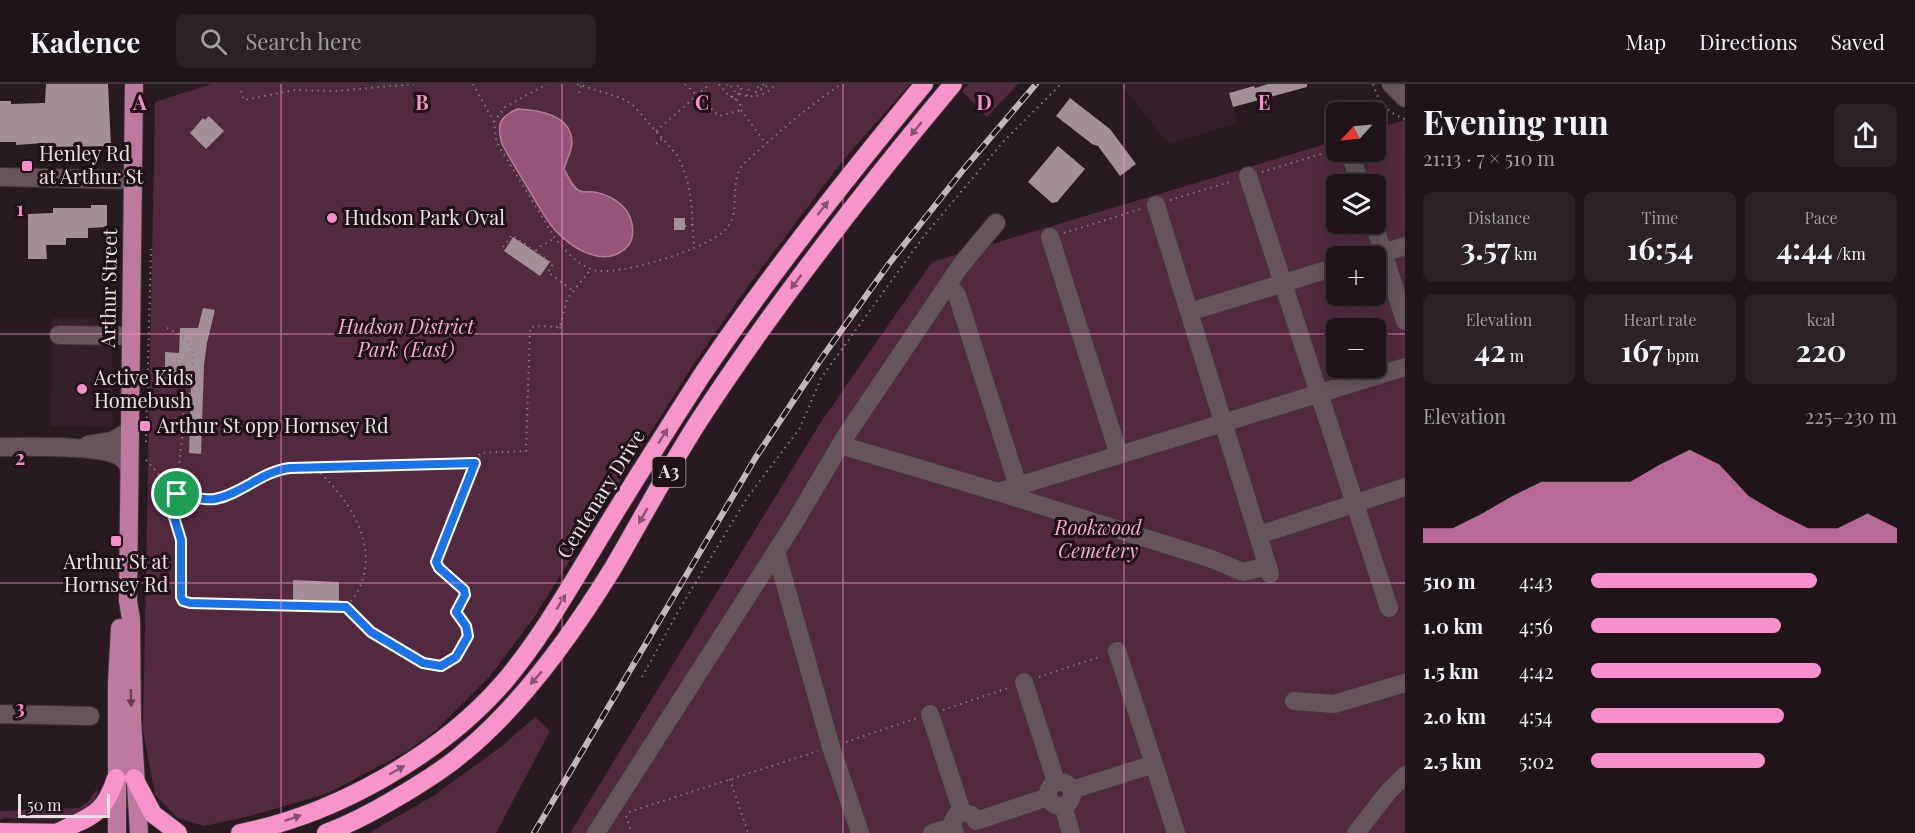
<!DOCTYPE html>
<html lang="en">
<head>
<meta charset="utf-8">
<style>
	body { margin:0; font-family:"Playfair Display",serif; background:#2b2126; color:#f1f3f6; height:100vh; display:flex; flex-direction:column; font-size:22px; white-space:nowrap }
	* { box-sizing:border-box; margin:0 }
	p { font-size:20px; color:#a19ea2 }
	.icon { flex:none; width:33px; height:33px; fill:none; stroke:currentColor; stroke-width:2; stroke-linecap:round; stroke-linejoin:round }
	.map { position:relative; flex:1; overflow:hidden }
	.drawer { display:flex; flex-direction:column; background:#1e1419; width:510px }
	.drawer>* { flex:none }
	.needle { width:39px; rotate:244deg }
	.fabs { position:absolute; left:1326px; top:18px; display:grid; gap:12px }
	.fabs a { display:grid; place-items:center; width:60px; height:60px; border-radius:9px; background:#1e1419; box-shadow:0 3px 15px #0003,0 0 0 2px #3c3338; font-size:30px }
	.scale { position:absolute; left:18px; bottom:15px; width:92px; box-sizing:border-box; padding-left:6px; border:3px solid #ebe0e5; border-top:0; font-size:16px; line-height:21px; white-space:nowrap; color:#ebe0e5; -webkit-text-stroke:4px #1e1118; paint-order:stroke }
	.pin { position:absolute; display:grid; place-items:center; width:51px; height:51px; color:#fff; margin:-26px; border:3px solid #fff; border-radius:50%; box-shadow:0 2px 6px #0007 }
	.round { display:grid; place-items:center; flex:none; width:63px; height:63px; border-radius:9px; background:#2b2126 }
	.overview { display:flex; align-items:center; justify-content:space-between; height:102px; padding:0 18px }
	h1 { font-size:33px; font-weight:700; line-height:45px }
	.figures { display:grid; grid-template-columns:repeat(3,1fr); gap:9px; height:102px; padding:6px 18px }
	.figures div { display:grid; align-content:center; border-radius:9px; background:#2b2126; text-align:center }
	.figures b { font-size:30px; font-weight:700 }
	.figures small { font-size:16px; font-weight:400 }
	.figures p { font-size:16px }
	.chart { height:168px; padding:12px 18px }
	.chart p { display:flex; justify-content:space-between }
	.chart svg { width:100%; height:108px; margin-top:6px; fill:#f98fca; opacity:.7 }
	ul { padding:0 18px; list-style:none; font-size:20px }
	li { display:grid; grid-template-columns:96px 72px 1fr; align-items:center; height:45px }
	li i { height:15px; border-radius:8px; background:#f98fca }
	header { display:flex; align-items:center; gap:36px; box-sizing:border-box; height:84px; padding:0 30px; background:#1e1419; border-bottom:2px solid #3c3338 }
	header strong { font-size:28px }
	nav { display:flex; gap:33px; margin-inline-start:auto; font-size:21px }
	.search { width:420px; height:54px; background:#2b2126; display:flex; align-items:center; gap:15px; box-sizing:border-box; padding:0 21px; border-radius:9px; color:#a19ea2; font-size:22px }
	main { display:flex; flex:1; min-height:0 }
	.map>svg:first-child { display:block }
	.built { fill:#331f2a }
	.green { fill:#532940; fill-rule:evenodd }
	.water { fill:#965479; stroke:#b07e99; stroke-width:1.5 }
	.building { fill:#a28f98 }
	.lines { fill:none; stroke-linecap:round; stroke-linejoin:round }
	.minor-casing { stroke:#40353b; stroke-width:20 }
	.major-casing { stroke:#40353b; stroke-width:20 }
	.highway-casing { stroke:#40353b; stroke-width:20 }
	.path { stroke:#867a80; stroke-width:2; stroke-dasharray:1.5 4.5; stroke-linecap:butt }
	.minor { stroke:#66545d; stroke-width:18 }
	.major { stroke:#bd7a9e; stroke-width:18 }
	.highway { stroke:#f794ca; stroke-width:18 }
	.rail-casing { stroke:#c2b6bc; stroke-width:6 }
	.rail { stroke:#1e1118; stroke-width:4; stroke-dasharray:11; stroke-linecap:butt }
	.oneway { fill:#8a5271 }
	.oneway2 { fill:#664054 }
	.route-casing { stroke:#fff; stroke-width:12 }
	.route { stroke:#1a73e8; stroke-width:8 }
	.grid { fill:none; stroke:#f98fca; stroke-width:1.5; stroke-opacity:0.55 }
	.poi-dot { fill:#f98fca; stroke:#1e1118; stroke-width:2 }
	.labels { text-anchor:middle; stroke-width:6; stroke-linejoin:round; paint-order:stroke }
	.shield { fill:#1e1118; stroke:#aea2a8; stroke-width:1.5 }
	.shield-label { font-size:18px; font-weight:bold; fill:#ebe0e5 }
	.poi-label { font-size:20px; fill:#ebe0e5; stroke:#1e1118; text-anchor:start }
	.street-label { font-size:20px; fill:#ebe0e5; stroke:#1e1118 }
	.park-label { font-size:20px; font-style:italic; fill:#f7abd4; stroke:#1e1118 }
	.grid-label { font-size:20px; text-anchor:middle; font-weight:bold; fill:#f98fca; stroke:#1e1118; stroke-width:6; stroke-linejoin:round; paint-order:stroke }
</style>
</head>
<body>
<header>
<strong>Kadence</strong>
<div class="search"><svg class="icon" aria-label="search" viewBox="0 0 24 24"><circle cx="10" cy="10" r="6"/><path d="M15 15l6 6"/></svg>Search here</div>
<nav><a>Map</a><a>Directions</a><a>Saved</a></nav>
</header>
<main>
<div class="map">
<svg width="1405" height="749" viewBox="0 0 1405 749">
	<rect width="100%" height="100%" fill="#281a21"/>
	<path class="built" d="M1120,0H1268L1229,9L1238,39L1169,60Z
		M52,234L111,235L113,343L51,342Z"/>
	<path class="green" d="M212,0H910L841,79L748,202L695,278L533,535L490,592L434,648L406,668L326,710L250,732L204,742L178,734L155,711L143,647L155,18Z
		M969,0H1018L987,33L962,7Z
		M1405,36V749H570L821,338L932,178L1336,57V68H1376V45ZM1336,100H1376V140H1336ZM1336,172H1376V212H1336ZM1336,244H1376V284H1336Z
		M535,633L550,647L496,749H369L433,712L502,662Z
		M96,706L98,708C94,717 90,725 81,730C65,740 23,734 4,734L0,736V727L78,724L88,718Z"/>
	<path class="water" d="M517,25C538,26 571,30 572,58C572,68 566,76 564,85C568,92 573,105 580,107C584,109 589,107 594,108C608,110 625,120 630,133C634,143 634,156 627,163C605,185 572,165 555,146C547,137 541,126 535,116C524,97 512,79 502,60C497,41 498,34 517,25Z"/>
	<path class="building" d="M46,0H108L111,62L44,63V59L16,61V58H0V17H11V20L45,19Z
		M1268,0H1307V3L1233,23L1229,9L1254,2L1255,4Z
		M1070,14L1110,45L1136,80L1120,92L1098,62L1092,60L1056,32Z
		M209,32L224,47L206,65L190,49L203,34L205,36Z
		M1058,62L1085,85L1057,118L1052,119L1028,98Z
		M91,121H107V143L88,144V154H66V161H46L47,175H28V130L53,129V124H91Z
		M674,134H685V146H674Z
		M513,153L550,178L540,192L504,167Z
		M203,224L215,226L207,259L204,281L201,370L189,369L191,302L165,301V268L179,269L180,244H198Z
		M293,496L339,498V520L293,518Z"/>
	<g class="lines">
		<g class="minor-casing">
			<path id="minor" d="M1391,0L1405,14
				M1349,68L1361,100
				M1248,92L1389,524
				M0,93L133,96
				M1156,121L1270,490
				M1374,140L1405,237
				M1372,172L1405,162
				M948,201L957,211L1018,402
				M1189,228L1336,183
				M59,251L131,252
				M88,361L112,357L129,347
				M840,361L998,408L1119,371L1050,153
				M0,363C25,363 107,360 123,375C126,377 127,380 129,383
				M1119,371L1405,283
				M998,408L1209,474L1243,488L1268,482
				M1259,451L1405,403
				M776,468L831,663L860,749
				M1117,567L1154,680
				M1024,598L1056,698
				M1294,617L1334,620L1405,599
				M0,630L90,632
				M930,630L962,728
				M1048 710a12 12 0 1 1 24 0a12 12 0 1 1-24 0Z
				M1072,706L1154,680L1176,749
				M1063,722L1071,749
				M976,737L1048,713
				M596,749L793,441L845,353L961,181L996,139
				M932,749L952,743
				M955,749L952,739L956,731L962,728L972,731
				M1356,749L1389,707L1405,691"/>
		</g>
		<g class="major-casing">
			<path id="major" d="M134,0L128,517L131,535L132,635L139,749
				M117,749V599L120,544"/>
		</g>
		<g class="highway-casing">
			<path id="highway" d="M134,694L153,730L178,749
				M0,748L68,749
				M57,749C91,731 103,733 116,694
				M240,749C334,731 441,671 504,598C542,553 571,501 602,450C634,397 668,344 702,291C770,190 846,94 924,0
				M326,749C350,740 371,729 393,716C417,702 442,687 463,669C523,620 573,549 613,484C643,433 671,379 704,329C780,214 865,105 953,0"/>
		</g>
		<path class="path" d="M473,0L494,38L496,55L500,64L555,154C566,167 577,181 594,186C618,193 711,164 727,144C741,126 729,100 742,82C749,74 758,67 766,60C790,38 814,19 841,0
			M577,0L621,14L632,20L677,71C693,99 692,133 694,164
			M685,0L719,32L741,26
			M719,0L726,9L740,18L741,26L766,60
			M727,0L730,4L733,0
			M764,0L756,4V8L771,0
			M1373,0C1379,19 1386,28 1405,35
			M241,7L244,16L295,6L336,7L414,0
			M579,9L581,1
			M739,10C753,15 766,12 776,0
			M747,12L750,0
			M731,13L739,0
			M735,16L744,0
			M494,38L505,23L547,0
			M656,47L710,0
			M656,60L663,54
			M1262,88L1334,66
			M1170,116L1233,97
			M685,142L693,141
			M1064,149L1141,125
			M503,163L512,151L553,180L548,188L572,206
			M536,167L541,162L555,154
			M560,243L562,252
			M167,244C175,248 185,253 190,261C195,269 192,298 192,308L184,313L183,347L174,424L181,456V508L183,517L190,519L346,523L371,548L423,579C446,588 460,572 468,552L466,542L456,528L465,511L464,506L437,480L449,442L480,369L526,367L530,244L535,242L560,243L567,215L591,185
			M146,358L151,165
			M146,376L177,410L214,415L280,385L475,379
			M316,385C346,412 378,457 361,500C358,509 352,516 346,523
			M642,593L679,526L747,414L800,344L821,294L924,152L1003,58L1061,0
			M1039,593L1102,572
			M943,626L1011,603
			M846,658L917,634
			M730,695L748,749
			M629,728L818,667
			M626,732L632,749"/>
		<use href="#minor" class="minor"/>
		<use href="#major" class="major"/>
		<use href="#highway" class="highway"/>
		<g class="rail-casing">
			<path id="rail" d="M534,749L756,373L821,275L888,181L963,86L1036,0"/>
		</g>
		<use href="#rail" class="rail"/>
	</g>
	<defs><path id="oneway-solid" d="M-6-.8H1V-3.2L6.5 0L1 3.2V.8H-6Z" transform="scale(1.5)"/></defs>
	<g class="oneway">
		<use href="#oneway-solid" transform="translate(916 45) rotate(129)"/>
		<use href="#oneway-solid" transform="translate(823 124) rotate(-52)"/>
		<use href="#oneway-solid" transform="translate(796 198) rotate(127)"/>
		<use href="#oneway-solid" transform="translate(663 352) rotate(-58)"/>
		<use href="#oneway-solid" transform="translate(643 432) rotate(120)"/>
		<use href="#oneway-solid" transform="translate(561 518) rotate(-59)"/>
		<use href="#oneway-solid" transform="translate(536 594) rotate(131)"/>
		<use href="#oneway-solid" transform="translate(397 686) rotate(-30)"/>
		<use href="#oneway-solid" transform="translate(293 734) rotate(-19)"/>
	</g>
	<use class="oneway2" href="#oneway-solid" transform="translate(131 614) rotate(89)"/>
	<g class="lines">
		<g class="route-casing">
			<path id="route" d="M475,379L436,478L439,484L464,506L465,511L456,528L466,542L468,552L456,573L441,582L423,579L371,548L346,523L190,519L183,517L181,513V456L174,433L177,410C189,411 203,417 215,415C242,410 262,387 290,384Z"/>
		</g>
		<use href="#route" class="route"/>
	</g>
	<path class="grid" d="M281,0V749M562,0V749M843,0V749M1124,0V749M0,250H1336M1376,250H1405M0,499H1405"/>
	<g class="poi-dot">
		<rect x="21" y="76" width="12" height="12" rx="3"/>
		<circle cx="332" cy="134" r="6"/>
		<circle cx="82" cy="305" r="6"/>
		<rect x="139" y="336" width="12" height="12" rx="3"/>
		<rect x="110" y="451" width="12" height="12" rx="3"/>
	</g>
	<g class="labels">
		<rect class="shield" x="652.5" y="373" width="33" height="30" rx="4.5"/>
		<g class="shield-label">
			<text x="669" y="394">A3</text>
		</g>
		<g class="poi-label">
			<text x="39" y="77">Henley Rd<tspan x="39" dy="23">at Arthur St</tspan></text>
			<text x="344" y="141">Hudson Park Oval</text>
			<text x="94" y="301">Active Kids<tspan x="94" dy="23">Homebush</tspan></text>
			<text x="157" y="349">Arthur St opp Hornsey Rd</text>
			<text x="116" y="485" text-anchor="middle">Arthur St at<tspan x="116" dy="23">Hornsey Rd</tspan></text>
		</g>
		<g class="street-label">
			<text transform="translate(109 204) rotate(-89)" y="7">Arthur Street</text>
			<text transform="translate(601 410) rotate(-58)" y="7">Centenary Drive</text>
		</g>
		<g class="park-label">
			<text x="406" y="250">Hudson District<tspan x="406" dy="23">Park (East)</tspan></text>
			<text x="1098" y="451">Rookwood<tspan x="1098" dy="23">Cemetery</tspan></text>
		</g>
	</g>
	<g class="grid-label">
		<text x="140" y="26">A</text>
		<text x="422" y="26">B</text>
		<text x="702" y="26">C</text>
		<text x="984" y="26">D</text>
		<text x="1264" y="26">E</text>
		<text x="20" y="132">1</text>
		<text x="20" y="381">2</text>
		<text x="20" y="631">3</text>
	</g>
</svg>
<div class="fabs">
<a><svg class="needle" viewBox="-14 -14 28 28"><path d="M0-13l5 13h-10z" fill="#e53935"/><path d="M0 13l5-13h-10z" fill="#a19ea2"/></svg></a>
<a><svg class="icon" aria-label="layers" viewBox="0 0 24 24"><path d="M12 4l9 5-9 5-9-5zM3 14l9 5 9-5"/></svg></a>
<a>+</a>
<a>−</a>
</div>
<div class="scale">50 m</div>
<div class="pin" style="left:177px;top:410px;background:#1e9e55"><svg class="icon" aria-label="arrive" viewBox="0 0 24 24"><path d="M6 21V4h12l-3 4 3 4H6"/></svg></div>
</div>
<section class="drawer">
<div class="overview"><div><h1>Evening run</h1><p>21:13 · 7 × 510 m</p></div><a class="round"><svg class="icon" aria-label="share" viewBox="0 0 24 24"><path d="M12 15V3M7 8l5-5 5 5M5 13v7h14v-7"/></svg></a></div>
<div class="figures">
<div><p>Distance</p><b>3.57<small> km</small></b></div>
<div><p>Time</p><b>16:54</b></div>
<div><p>Pace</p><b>4:44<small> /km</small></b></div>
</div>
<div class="figures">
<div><p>Elevation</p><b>42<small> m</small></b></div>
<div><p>Heart rate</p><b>167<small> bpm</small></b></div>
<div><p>kcal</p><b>220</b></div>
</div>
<div class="chart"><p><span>Elevation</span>225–230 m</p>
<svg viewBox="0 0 160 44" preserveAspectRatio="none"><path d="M0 44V38L10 38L20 32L30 25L40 19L50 19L60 19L70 19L80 12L90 6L100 12L110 25L120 32L130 38L140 38L150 32L160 38V44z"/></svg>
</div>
<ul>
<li><b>510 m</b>4:43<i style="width:74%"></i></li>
<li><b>1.0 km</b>4:56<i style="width:62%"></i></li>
<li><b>1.5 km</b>4:42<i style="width:75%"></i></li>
<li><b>2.0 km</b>4:54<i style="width:63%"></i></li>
<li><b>2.5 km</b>5:02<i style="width:57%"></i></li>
</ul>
</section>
</main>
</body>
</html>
